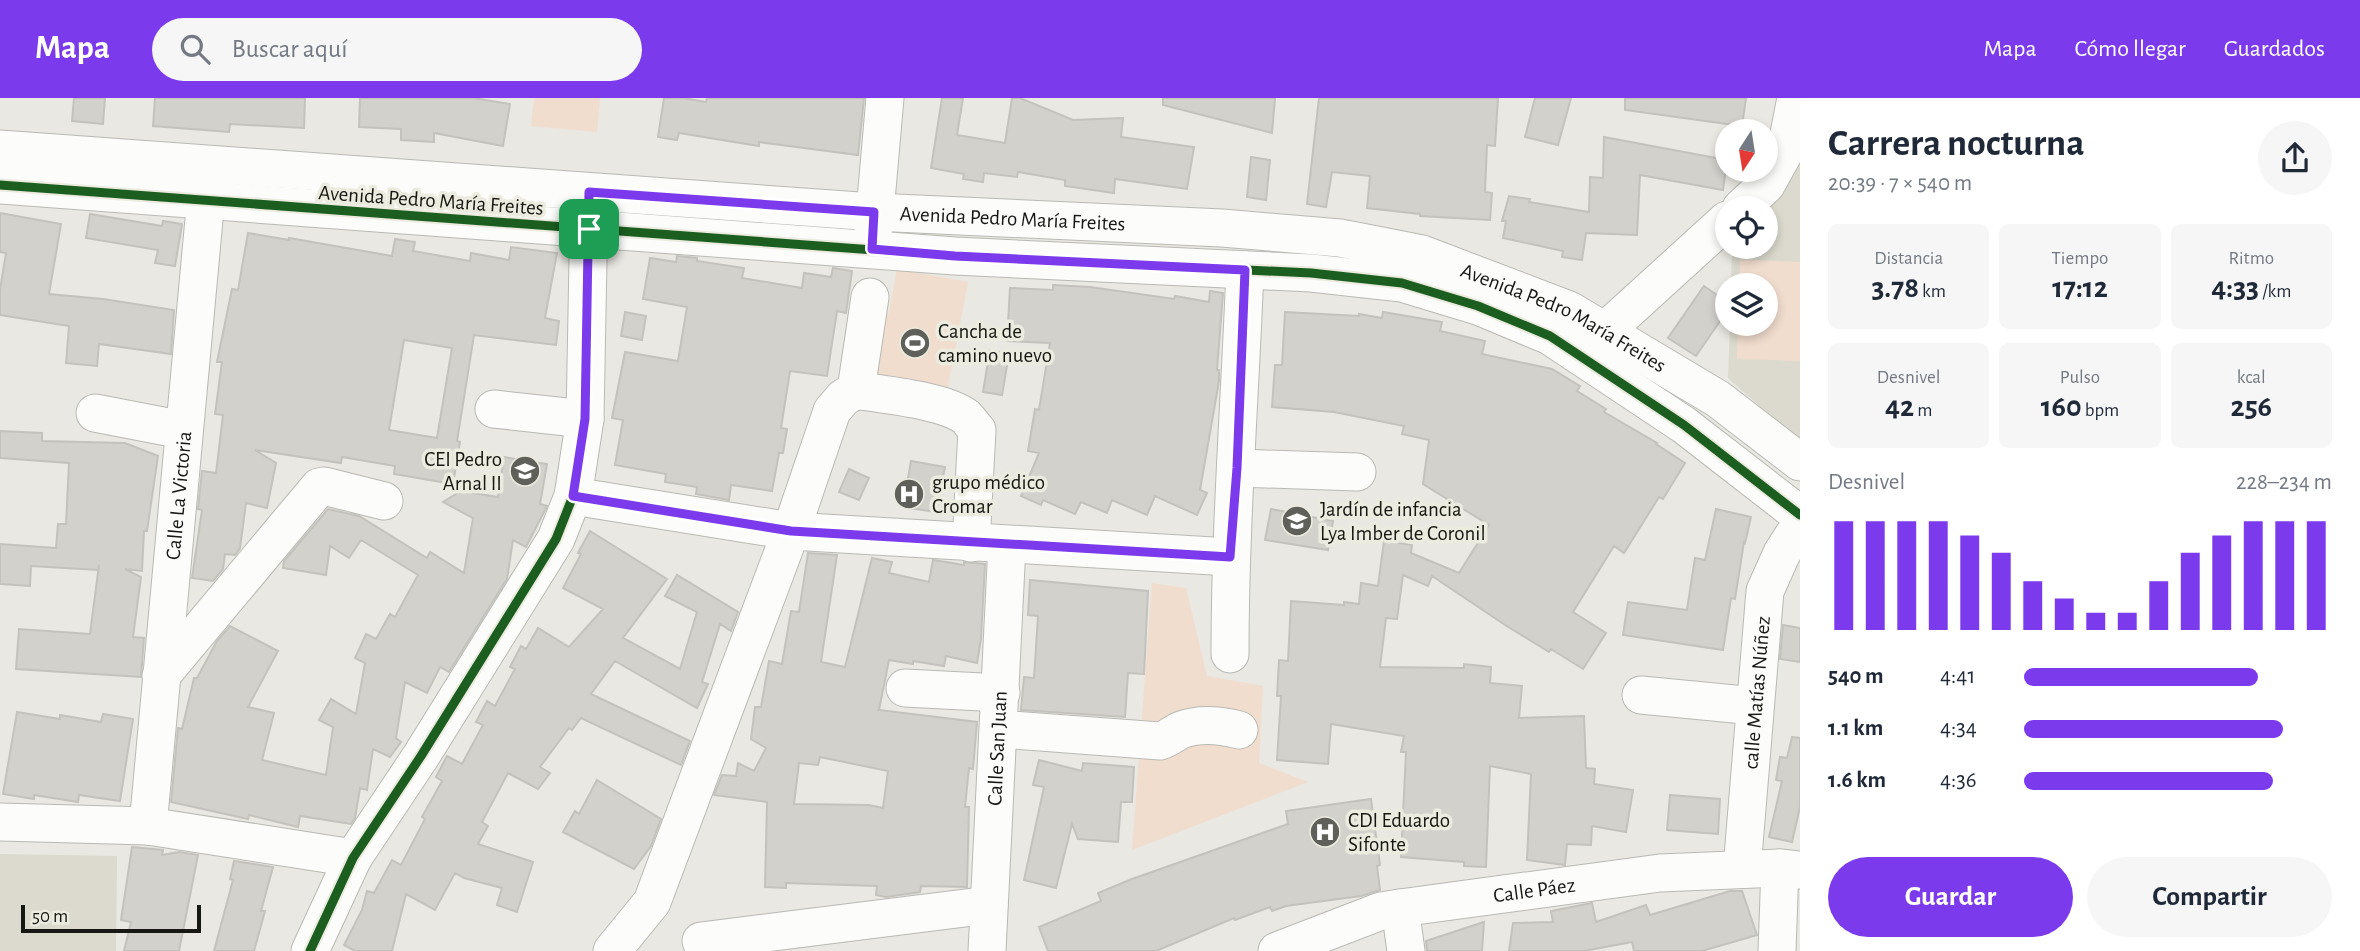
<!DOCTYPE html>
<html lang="es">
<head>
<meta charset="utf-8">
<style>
	body { margin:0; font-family:"Alegreya Sans",sans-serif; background:#f6f6f7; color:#1f2937; height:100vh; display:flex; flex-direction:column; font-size:26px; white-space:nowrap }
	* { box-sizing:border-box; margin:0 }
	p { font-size:23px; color:#747a83 }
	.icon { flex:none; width:38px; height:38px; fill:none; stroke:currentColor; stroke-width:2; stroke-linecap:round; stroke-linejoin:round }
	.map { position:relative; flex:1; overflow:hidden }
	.side { display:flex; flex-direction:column; background:#fff; width:560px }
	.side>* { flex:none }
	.needle { width:46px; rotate:192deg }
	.controls { position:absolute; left:1715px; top:21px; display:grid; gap:14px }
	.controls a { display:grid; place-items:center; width:63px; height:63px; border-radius:50%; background:#fff; box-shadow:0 4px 10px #0003; font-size:35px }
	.scale { position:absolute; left:21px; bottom:18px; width:180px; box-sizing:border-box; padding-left:7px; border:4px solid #171713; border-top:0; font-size:19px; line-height:24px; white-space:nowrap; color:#171713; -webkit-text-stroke:5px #ecebdf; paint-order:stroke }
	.pin { position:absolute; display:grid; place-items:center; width:60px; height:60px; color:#fff; margin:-30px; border-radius:14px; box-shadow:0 4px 10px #0006 }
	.round { display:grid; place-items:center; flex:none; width:74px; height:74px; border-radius:37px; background:#f6f6f7 }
	.head { display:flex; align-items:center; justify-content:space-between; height:119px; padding:0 28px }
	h1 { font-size:38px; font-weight:700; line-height:52px }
	.figures { display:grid; grid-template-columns:repeat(3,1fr); gap:10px; height:119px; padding:7px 28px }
	.figures div { display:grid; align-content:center; border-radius:10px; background:#f6f6f7; text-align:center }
	.figures b { font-size:30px; font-weight:700 }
	.figures small { font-size:19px; font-weight:400 }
	.figures p { font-size:19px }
	.chart { height:196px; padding:14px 28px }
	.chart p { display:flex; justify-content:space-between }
	.chart svg { width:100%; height:126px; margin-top:7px; stroke:#7c3aed; stroke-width:6 }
	.action { display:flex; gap:14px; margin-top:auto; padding:14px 28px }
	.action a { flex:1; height:80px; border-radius:42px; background:#7c3aed; color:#fff; font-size:28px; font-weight:700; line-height:80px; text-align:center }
	.action a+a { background:#f6f6f7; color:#1f2937 }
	ul { padding:0 28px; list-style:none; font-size:23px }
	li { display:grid; grid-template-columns:112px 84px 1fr; align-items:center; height:52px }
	li i { height:18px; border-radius:9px; background:#7c3aed }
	header { display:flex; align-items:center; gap:42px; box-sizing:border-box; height:98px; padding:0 35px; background:#7c3aed; color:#fff }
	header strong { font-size:33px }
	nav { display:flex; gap:38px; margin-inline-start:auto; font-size:24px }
	.search { width:490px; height:63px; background:#f6f6f7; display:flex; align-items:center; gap:18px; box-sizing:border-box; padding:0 24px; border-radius:38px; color:#747a83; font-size:26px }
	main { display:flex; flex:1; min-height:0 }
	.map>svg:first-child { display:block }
	.built { fill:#dcdace }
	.green { fill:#f1ddce }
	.building { fill:#d3d1cc; stroke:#c3c2bd; stroke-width:2; fill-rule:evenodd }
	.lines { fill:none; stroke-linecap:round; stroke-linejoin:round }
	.minor-casing { stroke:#b9b9b4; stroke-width:39 }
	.minor { stroke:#fcfcfb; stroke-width:37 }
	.cycleway-casing { stroke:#ecebdf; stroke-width:13 }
	.cycleway { stroke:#1b5e20; stroke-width:9 }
	.route-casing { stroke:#fff; stroke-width:14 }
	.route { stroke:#7c3aed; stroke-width:9 }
	.labels { text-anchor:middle; stroke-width:7; stroke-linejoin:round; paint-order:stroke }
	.street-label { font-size:21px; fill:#171713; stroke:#ecebdf }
	.poi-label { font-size:21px; fill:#171713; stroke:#ecebdf; text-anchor:start }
</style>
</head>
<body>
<header>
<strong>Mapa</strong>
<div class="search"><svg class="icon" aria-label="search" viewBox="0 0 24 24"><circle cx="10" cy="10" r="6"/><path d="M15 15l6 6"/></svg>Buscar aquí</div>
<nav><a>Mapa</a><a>Cómo llegar</a><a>Guardados</a></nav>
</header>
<main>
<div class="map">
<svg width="1800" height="853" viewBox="0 0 1800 853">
	<rect width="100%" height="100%" fill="#e9e8e2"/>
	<path class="built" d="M1800,51V344L1728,280L1730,226H1766V187H1731L1732,149H1766V110Z
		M0,756L117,758L116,853H0Z"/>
	<path class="green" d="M534,0H600L597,34L531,28Z
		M1740,162L1800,164V263L1737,261L1738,226H1766V187H1740Z
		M897,171L968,184L948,289L867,274L879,213L889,215Z
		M1152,485L1186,490L1207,578L1263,588L1259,665L1308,684L1132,752Z"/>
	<path class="building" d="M74,0H105L103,26L72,23Z
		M155,0H305L304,30L230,26L229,34L153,28Z
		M360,0H473L510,6L503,48L434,35V44L401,42V31L359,29Z
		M664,0H683L706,4L707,0H864L858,57L759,44V48L679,35L677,42L658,39Z
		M942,0H963L957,37L1005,45L1012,0H1020L1073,22L1123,20L1121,39L1194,49L1187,91L1115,81L1114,95L1065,88V82L1018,74L1017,79L984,75L983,84L963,81L964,76L931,70Z
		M1163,0H1275L1272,35L1163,7Z
		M1319,0H1498L1495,48L1487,47L1485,94L1492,95L1490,122L1420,118V116L1367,110L1370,78L1332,74L1326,109L1307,106Z
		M1535,0H1571L1558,47L1525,39Z
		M1625,0H1746L1742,28L1625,12Z
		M1604,39L1727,62L1723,92L1640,77L1637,137L1586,135L1582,162L1562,159L1563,153L1503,140L1506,123H1502L1509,98L1530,101L1529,104L1589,114L1590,79L1603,80Z
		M1251,59L1270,62L1266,102L1247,99Z
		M0,115L61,126L49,196L103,201L174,212L171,256L99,246L97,268L66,265L69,228L0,217V192L6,155L0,154Z
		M90,116L162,128L163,123L182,126L175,168L155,165L158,152L86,140Z
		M248,135L289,142V140L392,158L395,141L415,144L413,153L470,163L471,155L509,162L511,149L557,155L545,220L559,223L556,247L474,237L457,343L460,344L453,386L394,376L395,368L342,359L341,365L255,352L276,365L267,410L246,405L240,450L235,457L225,456L223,471L213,483L192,480L202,412L198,411L202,373L216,375L223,317L215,316L222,264H217L232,191L238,192ZM404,242L452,250L437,340L389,332Z
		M677,158L697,160V163L744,170L742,180L802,190L804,175L831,179L833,170L852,173L846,215L837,213L827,278L790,273L781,330L787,331L783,355H779L772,393L731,387L729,402L696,396L697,389L665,384L666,376L615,367L623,322L612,320L625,254L678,263L687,209L643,201L650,160L676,164Z
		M1053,187L1090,189L1174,201L1175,198L1209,204L1210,193L1223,195L1217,272H1219V283L1200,392L1207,395L1197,417L1155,398L1147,417L1112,402L1107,415L1081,404L1075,416L1043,402L1041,407L1021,398L1039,355L1028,353L1035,311L1039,312L1050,245L1007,243L1010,190L1053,192Z
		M1704,188L1727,204V213L1696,258L1668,240Z
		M625,214L646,218L642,242L621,238Z
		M1285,214L1359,218V216L1382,220L1383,214L1442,224L1440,233L1485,243L1482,256L1552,271L1580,288L1577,293L1606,311L1604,314L1657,345L1656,346L1685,365L1663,401L1659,399L1624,455L1614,448L1573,514L1606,535L1583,571L1551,551L1549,554L1505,527L1432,478L1428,488L1403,477L1397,521L1386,520L1380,569L1464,570V566L1491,569L1490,585L1522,588L1519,620L1584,618L1586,670L1595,671L1594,686L1633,692L1626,734L1592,728L1591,747L1567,746L1565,767L1527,762L1531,676L1490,668L1486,769L1464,768V764L1401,759L1406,654H1401L1404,638L1331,626L1328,666L1277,662L1281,598H1277L1279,562L1288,563L1291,503L1344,507V504L1359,506L1361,485L1378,488L1384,443L1412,447L1411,455L1459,475L1489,427L1423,386L1429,342L1402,336L1404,328L1334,314L1272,309L1275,267H1282Z
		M990,252L1009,256L1002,297L983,294Z
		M0,333L42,335V343L125,345L158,358L147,433H144L142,473L125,471L141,479L133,539L144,540L141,579L16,571L19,531L90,536L99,467L98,472L31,468L30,488L0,486V446L56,450L58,426H66L69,365L0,360Z
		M504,359L547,366L540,406L547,408L546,410L526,449L513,442L507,481L449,574L440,569L427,595L405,584L396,640L401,644L390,659L373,651L367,692L360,690L355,720L351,726L300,718L298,729L249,717L248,721L171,704L178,630L182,631L194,580H197L217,543L230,528L278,553L248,609L274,615L262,662L326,677L333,629L319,622L331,601L356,616L365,565L355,560L366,536L376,541L390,516L395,519L418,477L361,442L349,460L330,448L326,477L283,470L284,463L328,411L359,418L427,460L430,454L464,475L473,420L443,404L461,393L498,399Z
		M911,363L945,369L936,414L903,409Z
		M849,371L869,380L859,402L839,394Z
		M1271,411L1333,423L1328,452L1265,442Z
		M1716,411L1751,419L1745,445L1744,444L1735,501L1731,500L1723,552L1623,537L1628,504L1687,512L1695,460L1705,462Z
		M590,433L667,481L623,540L680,571L697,514L665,498L677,477L738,514L731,533L720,526L702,584L708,586L697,610L615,563L591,596L690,643L681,667L581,620L572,632L569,630L540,669L550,675L538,691L508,675L482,724L488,728L478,746L533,764L517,814L497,807L502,790L464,780L455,775L435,812L406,796L392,853H355L344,847L362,812L367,793L374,795L392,762L401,767L425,721L422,719L442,683L436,679L447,658L462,666L483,627L476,624L487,603L495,608L515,571L510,569L521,548L526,551L538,530L569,549L603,511L563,490L581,456L578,455Z
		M808,455L837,457L821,564L845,569L872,460L892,464L889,475L929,484L933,462L964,467V464L985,466L981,541L977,565L946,558L944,568L913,563V566L889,562L879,612L977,624L973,671L969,670L965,709H969L967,789L921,788L920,794L886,799L876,797L877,788L786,785V790L765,789L767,704L714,697L722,677L736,678L738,665L754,673L766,650L751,641L755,609H761L769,563L782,566L791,513L799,514ZM820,659L888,673L883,710L869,707L794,706L799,665L818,667Z
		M1030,482L1148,493L1144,576L1128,575L1125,619L1021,612L1024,579L1034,580L1038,518L1028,517Z
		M1783,527L1800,530V564L1780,561Z
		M17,614L60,621V617L101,624L103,616L133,621L120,703L79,697L78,704L34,697V701L3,696Z
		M1792,639L1800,640V709L1792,744L1769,739L1782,683L1776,682L1780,659L1787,660Z
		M1039,662L1082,673L1083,665L1134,669L1132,704H1121L1118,744L1078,741L1072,726L1056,790L1024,782L1044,689L1033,687Z
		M597,682L661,721L651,748L634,771L563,734L575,713L579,716Z
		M1670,697L1720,701L1718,736L1667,732Z
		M1371,701L1380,767L1377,768L1380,792L1361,798L1286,808L1272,813L1270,809L1235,822L1234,820L1156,853H1048L1039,829L1101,803L1098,795L1132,781L1288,726L1286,713Z
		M132,749L163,752L162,757L179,754L198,757L179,853H124L131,824L121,822Z
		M234,763L273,769L261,813H265L254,853H214L233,782L230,781Z
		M1730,793H1742L1757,837L1702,853H1634L1632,844L1584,853H1509L1513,825L1553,824L1551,813L1592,805L1596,824L1646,807L1650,817Z
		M1484,824L1482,853H1427L1426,843Z"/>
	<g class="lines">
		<g class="minor-casing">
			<g id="minor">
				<path id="s1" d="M0,51L874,114L1222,130L1340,140L1422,156L1569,212L1718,301L1800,364"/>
				<path d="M0,87L955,158L1311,175L1402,185L1478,208L1550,238L1684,327L1800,417"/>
				<path d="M1741,110L1766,87L1786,51L1796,0"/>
				<path d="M873,136L885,0"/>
				<path d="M1605,233L1727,122"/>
				<path d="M856,292C884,297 944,302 966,319C970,323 973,328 977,332L971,445"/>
				<path d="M494,311L585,321"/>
				<path d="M95,315L183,332"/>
				<path d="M1237,370L1357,374"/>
				<path d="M573,398L791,433L1230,459"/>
				<path d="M1230,556C1230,428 1240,300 1245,172"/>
				<path d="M161,578L319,389L324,388L384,403"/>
				<path d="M905,590L1001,595"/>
				<path d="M1641,597L1755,608"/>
				<path d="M999,631L1160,643C1168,641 1174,635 1181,632C1200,625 1220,627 1239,632"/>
				<path d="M0,724L148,728L353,760"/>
				<path id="s2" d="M148,728L208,78"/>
				<path id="s3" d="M1742,771L1765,493L1782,455L1800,427"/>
				<path d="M1400,810L1406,853"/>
				<path d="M701,843L989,807"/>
				<path d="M310,853L353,760L421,658L556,441L573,398L585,321L589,108"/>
				<path d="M612,853L652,804L791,433L832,313L843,300L856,292L870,199"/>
				<path id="s4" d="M987,853L1007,447"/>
				<path id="s5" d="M1277,853L1381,813L1400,810L1660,775L1780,770L1800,772"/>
				<path d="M1777,853L1780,770"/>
			</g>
		</g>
		<use href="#minor" class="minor"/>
		<g class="cycleway-casing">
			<path id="cycleway" d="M0,87L955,158L1311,175L1402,185L1478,208L1550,238L1684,327L1800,417
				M310,853L353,760L421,658L556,441L573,398L585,321L589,94"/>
		</g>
		<use href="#cycleway" class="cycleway"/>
	</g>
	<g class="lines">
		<g class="route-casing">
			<path id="route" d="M589,94L874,114L872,151L955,158L1245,172L1237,370L1230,459L791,433L573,398L585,321Z"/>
		</g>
		<use href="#route" class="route"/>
	</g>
	<defs>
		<g id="stadium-disc" transform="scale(1.575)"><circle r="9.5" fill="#60605b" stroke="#ecebdf"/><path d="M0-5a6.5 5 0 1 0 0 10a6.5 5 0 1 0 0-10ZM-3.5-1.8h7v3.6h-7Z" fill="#fff"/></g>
		<g id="school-disc" transform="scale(1.575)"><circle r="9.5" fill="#60605b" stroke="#ecebdf"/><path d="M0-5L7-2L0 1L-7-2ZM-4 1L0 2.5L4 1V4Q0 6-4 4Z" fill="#fff"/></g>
		<g id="hospital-disc" transform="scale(1.575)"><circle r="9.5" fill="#60605b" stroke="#ecebdf"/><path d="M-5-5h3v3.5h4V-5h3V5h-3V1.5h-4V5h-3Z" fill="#fff"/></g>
	</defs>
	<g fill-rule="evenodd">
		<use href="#stadium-disc" x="915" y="245"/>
		<use href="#school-disc" x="525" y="373"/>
		<use href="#hospital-disc" x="909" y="396"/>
		<use href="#school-disc" x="1297" y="423"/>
		<use href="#hospital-disc" x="1325" y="734"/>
	</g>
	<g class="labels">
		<g class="street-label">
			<text transform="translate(431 102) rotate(4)" y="7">Avenida Pedro María Freites</text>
			<text dy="7" stroke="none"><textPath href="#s1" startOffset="1015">Avenida Pedro María Freites</textPath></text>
			<text dy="7" stroke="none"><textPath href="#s1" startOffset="1582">Avenida Pedro María Freites</textPath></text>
			<text dy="7" stroke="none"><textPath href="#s2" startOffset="332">Calle La Victoria</textPath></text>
			<text dy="7" stroke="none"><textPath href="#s3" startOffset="177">calle Matías Núñez</textPath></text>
			<text dy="7" stroke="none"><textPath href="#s4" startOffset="203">Calle San Juan</textPath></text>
			<text dy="7" stroke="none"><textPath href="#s5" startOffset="266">Calle Páez</textPath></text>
		</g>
		<g class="poi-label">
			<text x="938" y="240">Cancha de<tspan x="938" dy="24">camino nuevo</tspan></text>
			<text x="502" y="368" text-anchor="end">CEI Pedro<tspan x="502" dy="24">Arnal II</tspan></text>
			<text x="932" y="391">grupo médico<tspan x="932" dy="24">Cromar</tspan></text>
			<text x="1320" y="418">Jardín de infancia<tspan x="1320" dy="24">Lya Imber de Coronil</tspan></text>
			<text x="1348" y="729">CDI Eduardo<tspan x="1348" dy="24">Sifonte</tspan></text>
		</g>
	</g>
</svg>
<div class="controls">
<a><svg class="needle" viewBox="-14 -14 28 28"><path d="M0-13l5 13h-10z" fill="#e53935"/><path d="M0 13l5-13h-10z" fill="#747a83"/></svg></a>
<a><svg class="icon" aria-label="locate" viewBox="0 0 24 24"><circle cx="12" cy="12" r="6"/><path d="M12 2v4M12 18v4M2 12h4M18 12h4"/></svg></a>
<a><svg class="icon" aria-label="layers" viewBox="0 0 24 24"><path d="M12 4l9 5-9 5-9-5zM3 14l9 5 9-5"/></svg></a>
</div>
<div class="scale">50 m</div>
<div class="pin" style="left:589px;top:131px;background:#1e9e55"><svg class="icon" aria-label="arrive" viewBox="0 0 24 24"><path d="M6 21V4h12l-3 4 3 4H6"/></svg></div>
</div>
<section class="side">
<div class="head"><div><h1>Carrera nocturna</h1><p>20:39 · 7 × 540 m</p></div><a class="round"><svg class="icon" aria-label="share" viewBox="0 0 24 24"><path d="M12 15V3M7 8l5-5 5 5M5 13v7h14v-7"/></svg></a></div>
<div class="figures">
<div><p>Distancia</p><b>3.78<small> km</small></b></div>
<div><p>Tiempo</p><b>17:12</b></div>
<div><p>Ritmo</p><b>4:33<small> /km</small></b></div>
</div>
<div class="figures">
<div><p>Desnivel</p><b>42<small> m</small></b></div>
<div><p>Pulso</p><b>160<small> bpm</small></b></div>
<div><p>kcal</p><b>256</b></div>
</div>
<div class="chart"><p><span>Desnivel</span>228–234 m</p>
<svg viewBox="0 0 160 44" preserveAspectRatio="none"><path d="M5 44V6M15 44V6M25 44V6M35 44V6M45 44V11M55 44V17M65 44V27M75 44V33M85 44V38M95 44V38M105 44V27M115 44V17M125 44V11M135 44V6M145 44V6M155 44V6"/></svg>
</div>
<ul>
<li><b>540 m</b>4:41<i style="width:76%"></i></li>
<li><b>1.1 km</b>4:34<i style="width:84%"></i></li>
<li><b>1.6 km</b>4:36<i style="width:81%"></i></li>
</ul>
<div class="action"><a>Guardar</a><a>Compartir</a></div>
</section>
</main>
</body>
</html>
